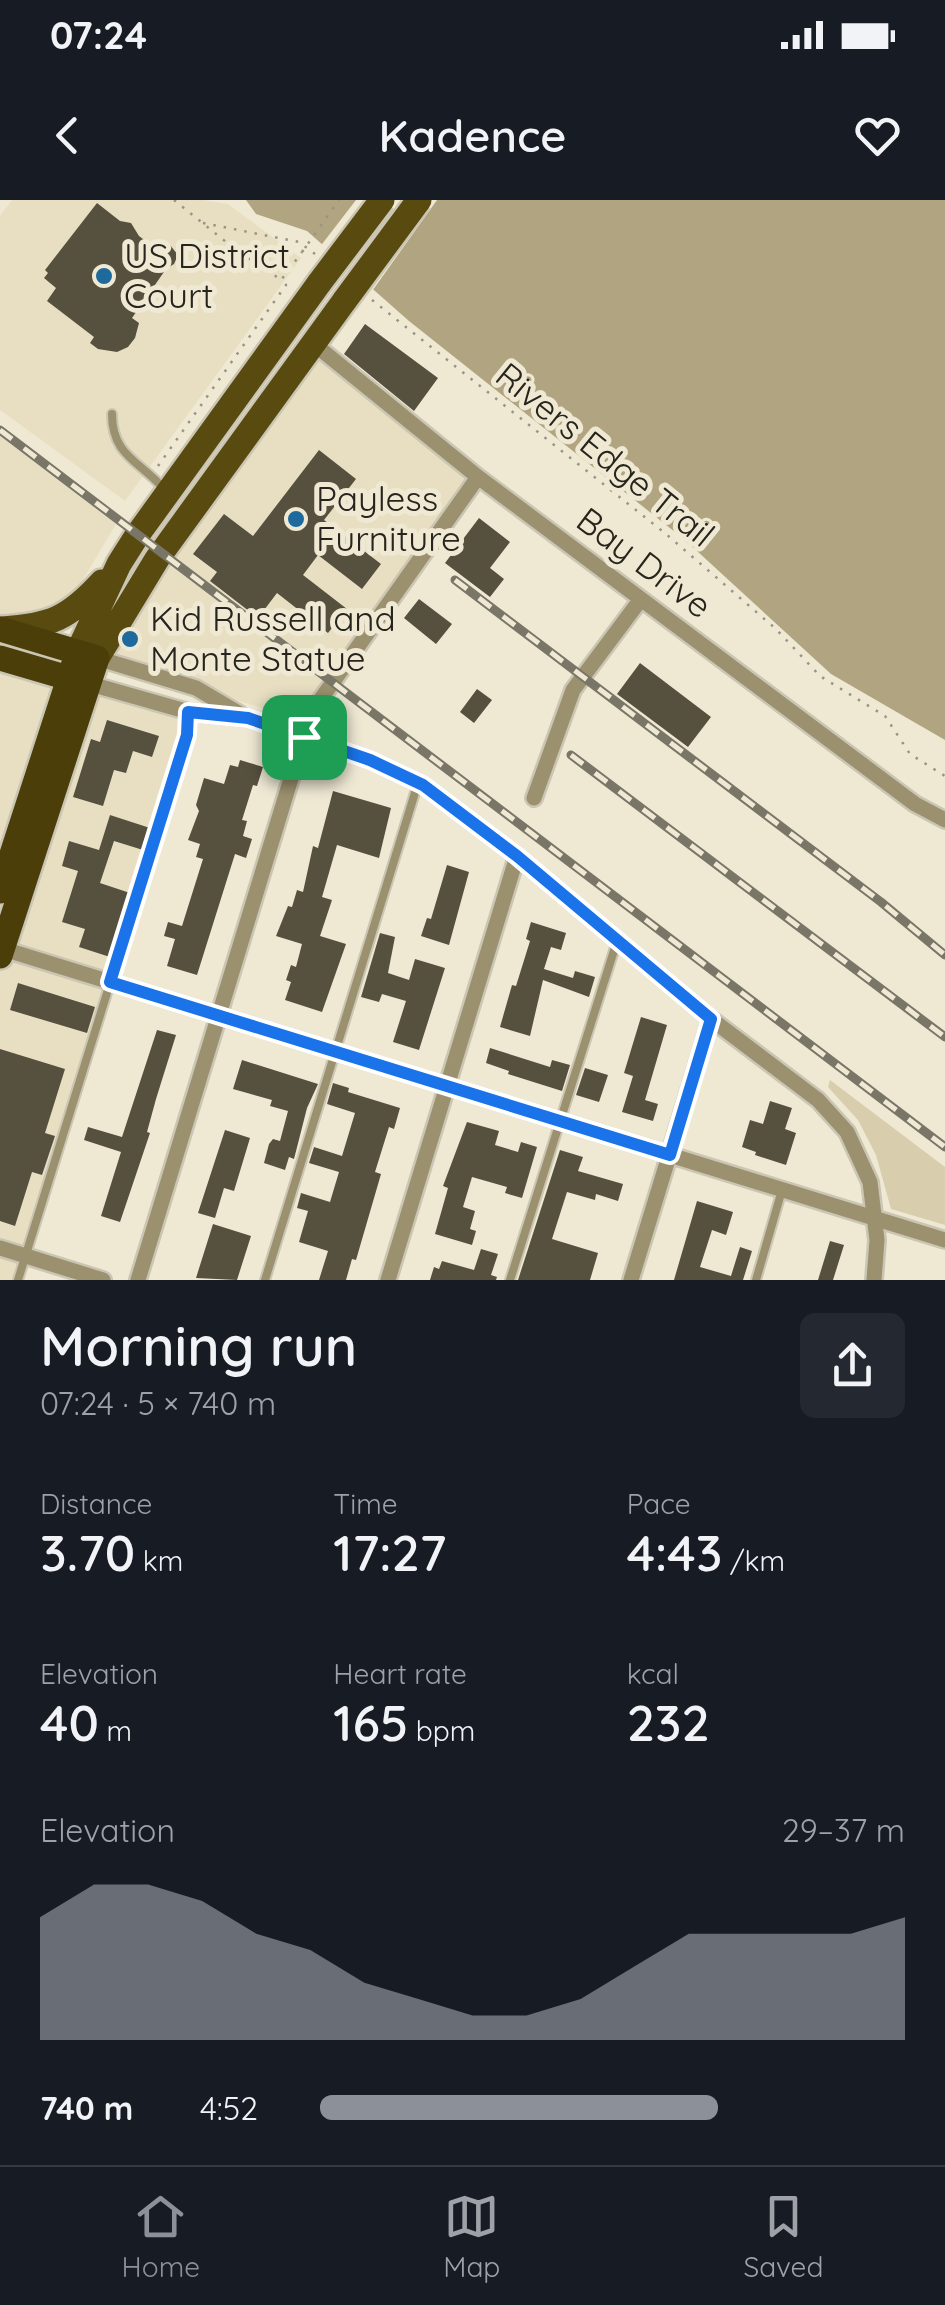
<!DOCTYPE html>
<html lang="en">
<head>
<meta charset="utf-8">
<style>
	body { margin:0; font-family:Quicksand,sans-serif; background:#242831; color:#f1f3f6; height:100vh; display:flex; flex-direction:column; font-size:38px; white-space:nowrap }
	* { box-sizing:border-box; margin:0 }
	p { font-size:32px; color:#9ea1a6 }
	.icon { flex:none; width:55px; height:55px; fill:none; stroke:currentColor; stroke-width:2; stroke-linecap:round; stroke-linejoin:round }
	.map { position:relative; height:1080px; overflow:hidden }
	.details { display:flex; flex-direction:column; background:#171b24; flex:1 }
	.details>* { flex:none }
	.pin { position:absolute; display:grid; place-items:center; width:85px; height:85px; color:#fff; margin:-42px; border-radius:20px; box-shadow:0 5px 15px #0006 }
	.round { display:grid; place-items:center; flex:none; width:105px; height:105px; border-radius:15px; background:#242831 }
	.head { display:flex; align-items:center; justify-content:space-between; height:170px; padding:0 40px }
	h1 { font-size:55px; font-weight:600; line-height:75px }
	.metrics { display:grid; grid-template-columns:repeat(3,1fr); gap:15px; height:170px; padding:10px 40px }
	.metrics div { display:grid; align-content:center }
	.metrics b { font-size:50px; font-weight:600 }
	.metrics small { font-size:28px; font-weight:400 }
	.metrics p { font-size:28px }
	.chart { height:280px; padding:20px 40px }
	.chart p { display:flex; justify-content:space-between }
	.chart svg { width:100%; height:180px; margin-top:10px; fill:#8c9099; opacity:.7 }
	ul { padding:0 40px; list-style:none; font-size:32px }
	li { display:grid; grid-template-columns:160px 120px 1fr; align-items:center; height:75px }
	li i { height:25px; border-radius:12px; background:#8c9099 }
	.status { display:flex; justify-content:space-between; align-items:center; height:70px; padding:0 50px; background:#171b24; direction:ltr }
	.status svg { height:28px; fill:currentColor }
	header { display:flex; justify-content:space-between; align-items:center; height:130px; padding:0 40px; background:#171b24; font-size:45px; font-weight:600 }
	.dock { display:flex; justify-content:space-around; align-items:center; height:140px; border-top:2px solid #363941; background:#171b24; font-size:28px; color:#9ea1a6 }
	.dock a { display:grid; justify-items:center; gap:5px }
	.dock .selected { color:#8c9099 }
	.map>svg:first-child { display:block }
	.built { fill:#e8dfc3 }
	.green { fill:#d8ceae }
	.water { fill:#b1a581 }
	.pier { fill:#efe9d4 }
	.building { fill:#56503f }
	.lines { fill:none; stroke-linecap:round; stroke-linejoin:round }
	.service-casing { stroke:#cbc6b3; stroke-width:12 }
	.minor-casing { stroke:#cbc6b3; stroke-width:20 }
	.primary-casing { stroke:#cbc6b3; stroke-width:30 }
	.trunk-casing { stroke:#cbc6b3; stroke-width:30 }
	.path { stroke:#989484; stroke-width:2.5; stroke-dasharray:2.5 8; stroke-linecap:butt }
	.service { stroke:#9c916f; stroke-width:8 }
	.minor { stroke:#9c916f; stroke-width:15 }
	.primary { stroke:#594a10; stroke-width:25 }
	.trunk { stroke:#4c3e08; stroke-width:25 }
	.rail-casing { stroke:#797668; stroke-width:9 }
	.rail { stroke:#efe9d4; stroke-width:5; stroke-dasharray:15; stroke-linecap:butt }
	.primary-bridge-casing { stroke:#cbc6b3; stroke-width:30; stroke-linecap:butt }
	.path-bridge { stroke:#989484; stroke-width:2.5; stroke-dasharray:2.5 8; stroke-linecap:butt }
	.primary-bridge { stroke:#594a10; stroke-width:25 }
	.route-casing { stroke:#fff; stroke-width:20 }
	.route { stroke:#1a73e8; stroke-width:12 }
	.poi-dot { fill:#1e6a9d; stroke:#efe9d4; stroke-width:4 }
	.labels { text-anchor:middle; stroke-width:10; stroke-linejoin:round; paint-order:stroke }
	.poi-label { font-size:35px; fill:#26241c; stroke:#efe9d4; text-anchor:start }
	.street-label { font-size:35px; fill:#26241c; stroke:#efe9d4 }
</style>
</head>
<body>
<div class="status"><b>07:24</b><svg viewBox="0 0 49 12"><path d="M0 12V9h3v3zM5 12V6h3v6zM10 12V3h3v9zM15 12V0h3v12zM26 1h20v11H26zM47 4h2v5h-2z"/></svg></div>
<header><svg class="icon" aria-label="back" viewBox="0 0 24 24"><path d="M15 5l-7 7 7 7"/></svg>Kadence<svg class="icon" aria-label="heart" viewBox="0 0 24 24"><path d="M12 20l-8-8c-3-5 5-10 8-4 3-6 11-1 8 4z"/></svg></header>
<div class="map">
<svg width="945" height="1080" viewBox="0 0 945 1080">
	<rect width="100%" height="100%" fill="#efe9d4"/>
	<path class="built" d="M12,0H204L228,4L301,58L125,301L0,210V16Z
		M314,144L478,277L308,522L97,458Z
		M0,236L116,324L74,395L37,427L0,429Z
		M0,458L67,478L0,691Z
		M87,483L189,512L187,535L18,1080H0V756Z"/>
	<path class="green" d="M830,880L945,967V1025L891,1009L876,955L858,920L828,887Z"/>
	<path class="water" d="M246,0H945V540L831,474L685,340L409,121L307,31L256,14Z"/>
	<path class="pier" d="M356,0H437L370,94L319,48Z"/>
	<path class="building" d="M97,3L120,21L131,23L139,36L155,48L170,45L178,55L174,64L166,69L132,118L139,123L135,138L128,147L117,152L98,149L90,143L94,137L47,101L56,88L44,78L48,73L45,70Z
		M365,124L438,178L414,211L344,154Z
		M319,250L356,279L324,320L381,364L362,389L318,355L303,375L347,409L328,433L277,393L258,418L210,381L217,372L193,354L224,314L253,336Z
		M479,318L510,342L490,368L504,379L490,397L445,363Z
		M419,399L452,424L436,444L404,418Z
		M640,463L711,517L688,547L617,494Z
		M477,489L492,500L474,523L460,512Z
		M107,520L159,536L152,557L133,551L126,573L114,570L103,606L73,597L91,539L100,542Z
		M240,560L263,567L257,586L253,585L242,620L247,621L243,636L252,639L246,658L235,654L197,775L167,766L175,739L164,736L168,722L182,726L203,659L196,657L200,644L188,640L199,611L196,605L204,578L224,584L230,565L238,567Z
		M333,591L391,608L379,658L337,645L322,697L332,700L320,736L346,744L322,812L285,800L291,782L286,780L291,765L296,767L302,744L276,736L288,706L292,707L297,690L303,692L313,646L318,648Z
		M110,615L150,628L143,650L114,641L100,683L130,693L110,757L79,747L85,729L62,722L78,671L62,666L69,641L99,650Z
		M447,665L469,672L449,745L421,736L427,718L431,719Z
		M531,722L566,733L561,750L551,747L544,769L573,778L575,771L595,777L589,797L543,780L530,836L500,827L512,785L516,786L530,741L526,739Z
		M380,733L395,737L388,773L409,780L415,759L445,768L419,850L393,842L406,801L382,794L379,802L361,797Z
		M18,783L95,807L87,833L10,810Z
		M641,817L667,825L645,900L658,904L653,921L622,912L633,876L624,873Z
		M157,830L176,835L156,899L147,932L150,933L120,1022L101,1016L121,952L84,940L88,927L122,937Z
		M490,848L550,867L552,860L570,865L562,891L508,874L509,871L486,863Z
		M0,849L65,869L45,933L55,936L42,975L32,972L15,1026L0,1021Z
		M242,860L318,884L307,908L294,959L289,957L285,970L264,963L269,944L273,939L280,941L288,911L270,906L272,900L233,889Z
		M585,868L608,875L599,902L576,895Z
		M333,883L349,888L348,892L400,908L394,929L389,927L375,972L381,974L356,1060L352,1059L346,1080H319L328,1051L299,1042L308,1011L297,1008L301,993L330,1002L339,972L309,963L314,947L342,956L355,913L327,904Z
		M770,901L792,908L785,929L796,933L786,965L755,955L756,952L742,947L750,920L763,924Z
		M467,922L499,931L495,945L518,952L521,942L537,947L522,998L505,993L507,987L472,977L463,1007L475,1011L470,1029L476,1031L472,1045L435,1034L448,988L443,986Z
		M225,930L250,938L234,991L224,988L215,1018L198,1013Z
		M560,950L583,957L578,971L623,984L618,1001L596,994L595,1000L567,992L552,1039L598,1053L590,1080H518Z
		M697,1001L733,1012L726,1035L712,1030L700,1067L731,1076L740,1047L752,1051L743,1080H674Z
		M213,1024L251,1036L237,1080L196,1078Z
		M830,1041L844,1045L833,1080H818Z
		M481,1049L498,1054L491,1075L497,1077L496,1080H430L434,1067L439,1069L442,1061L474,1070Z"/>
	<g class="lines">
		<g class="service-casing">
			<path id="service" d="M112,214C112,256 140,261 165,290
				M18,1080L187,535L189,512
				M265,1080L418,583
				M510,1080L617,741
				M756,1080L782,990"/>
		</g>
		<g class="minor-casing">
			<path id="minor" d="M314,144L478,277L915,604L945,620
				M97,458L196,488L240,514
				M87,483L189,512L248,518L370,560L423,585L517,656L711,819L818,900L847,932L870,982L877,1040L874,1080
				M534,598L573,490L641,399
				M0,748L945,1040
				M0,1048L103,1080
				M138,1080L311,513L478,277
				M388,1080L517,656
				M631,1080L711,819"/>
		</g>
		<g class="primary-casing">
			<path id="primary" d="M2,429C51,426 69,418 102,382
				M77,454L119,364L138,334L320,82
				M97,458L157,359L345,100"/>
		</g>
		<g class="trunk-casing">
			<path id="trunk" d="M0,429L97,458L0,756
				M0,458L82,482
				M0,691L77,454"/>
		</g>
		<path class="path" d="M174,0L236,50L280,79
			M203,23L299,42L315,54
			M372,100L666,334L776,429L820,476L885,516L910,554L945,576
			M158,266L286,85L281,80L302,52"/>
		<use href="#service" class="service"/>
		<use href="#minor" class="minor"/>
		<use href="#primary" class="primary"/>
		<use href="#trunk" class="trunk"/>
		<g class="rail-casing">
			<path id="rail" d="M0,230L945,947
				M455,380L881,702L945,755
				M571,555L945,837"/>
		</g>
		<use href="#rail" class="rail"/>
		<g class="primary-bridge-casing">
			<path id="primary-bridge" d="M320,82L382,0
				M345,100L419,0"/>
		</g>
		<path class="path-bridge" d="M302,52L339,0"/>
		<use href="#primary-bridge" class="primary-bridge"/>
	</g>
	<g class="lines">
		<g class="route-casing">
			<path id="route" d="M188,512L248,518L370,560L423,585L517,656L711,819L670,955L110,782L187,535Z"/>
		</g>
		<use href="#route" class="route"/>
	</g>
	<g class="poi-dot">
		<circle cx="104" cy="76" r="10"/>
		<circle cx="296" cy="319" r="10"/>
		<circle cx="130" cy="439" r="10"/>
	</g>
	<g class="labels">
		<g class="poi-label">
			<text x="124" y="68">US District<tspan x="124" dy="40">Court</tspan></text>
			<text x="316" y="311">Payless<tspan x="316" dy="40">Furniture</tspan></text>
			<text x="150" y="431">Kid Russell and<tspan x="150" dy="40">Monte Statue</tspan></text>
		</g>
		<g class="street-label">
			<text transform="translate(605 255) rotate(39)" y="12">Rivers Edge Trail</text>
			<text transform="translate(644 363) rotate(37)" y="12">Bay Drive</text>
		</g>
	</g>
</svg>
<div class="pin" style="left:304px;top:537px;background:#1e9e55"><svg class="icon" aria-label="arrive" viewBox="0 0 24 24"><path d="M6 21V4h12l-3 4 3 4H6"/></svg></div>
</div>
<section class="details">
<div class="head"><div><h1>Morning run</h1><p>07:24 · 5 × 740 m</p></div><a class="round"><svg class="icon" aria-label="share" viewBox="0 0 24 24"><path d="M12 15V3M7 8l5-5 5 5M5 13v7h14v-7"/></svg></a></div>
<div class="metrics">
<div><p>Distance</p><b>3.70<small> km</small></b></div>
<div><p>Time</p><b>17:27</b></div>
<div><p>Pace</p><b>4:43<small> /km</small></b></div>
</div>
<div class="metrics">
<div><p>Elevation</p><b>40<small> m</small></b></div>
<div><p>Heart rate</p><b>165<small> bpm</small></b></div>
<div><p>kcal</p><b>232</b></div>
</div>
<div class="chart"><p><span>Elevation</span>29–37 m</p>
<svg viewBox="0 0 160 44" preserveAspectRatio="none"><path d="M0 44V14L10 6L20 6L30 10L40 18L50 22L60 30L70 34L80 38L90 38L100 34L110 26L120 18L130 18L140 18L150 18L160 14V44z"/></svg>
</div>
<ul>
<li><b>740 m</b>4:52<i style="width:68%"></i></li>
</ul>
</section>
<nav class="dock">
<a class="selected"><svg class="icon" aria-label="home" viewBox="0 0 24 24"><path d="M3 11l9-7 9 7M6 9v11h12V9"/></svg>Home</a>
<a><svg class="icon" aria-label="map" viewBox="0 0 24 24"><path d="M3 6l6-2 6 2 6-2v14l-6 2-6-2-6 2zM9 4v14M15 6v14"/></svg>Map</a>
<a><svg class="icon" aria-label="saved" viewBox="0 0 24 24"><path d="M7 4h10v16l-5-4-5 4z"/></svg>Saved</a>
</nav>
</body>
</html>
